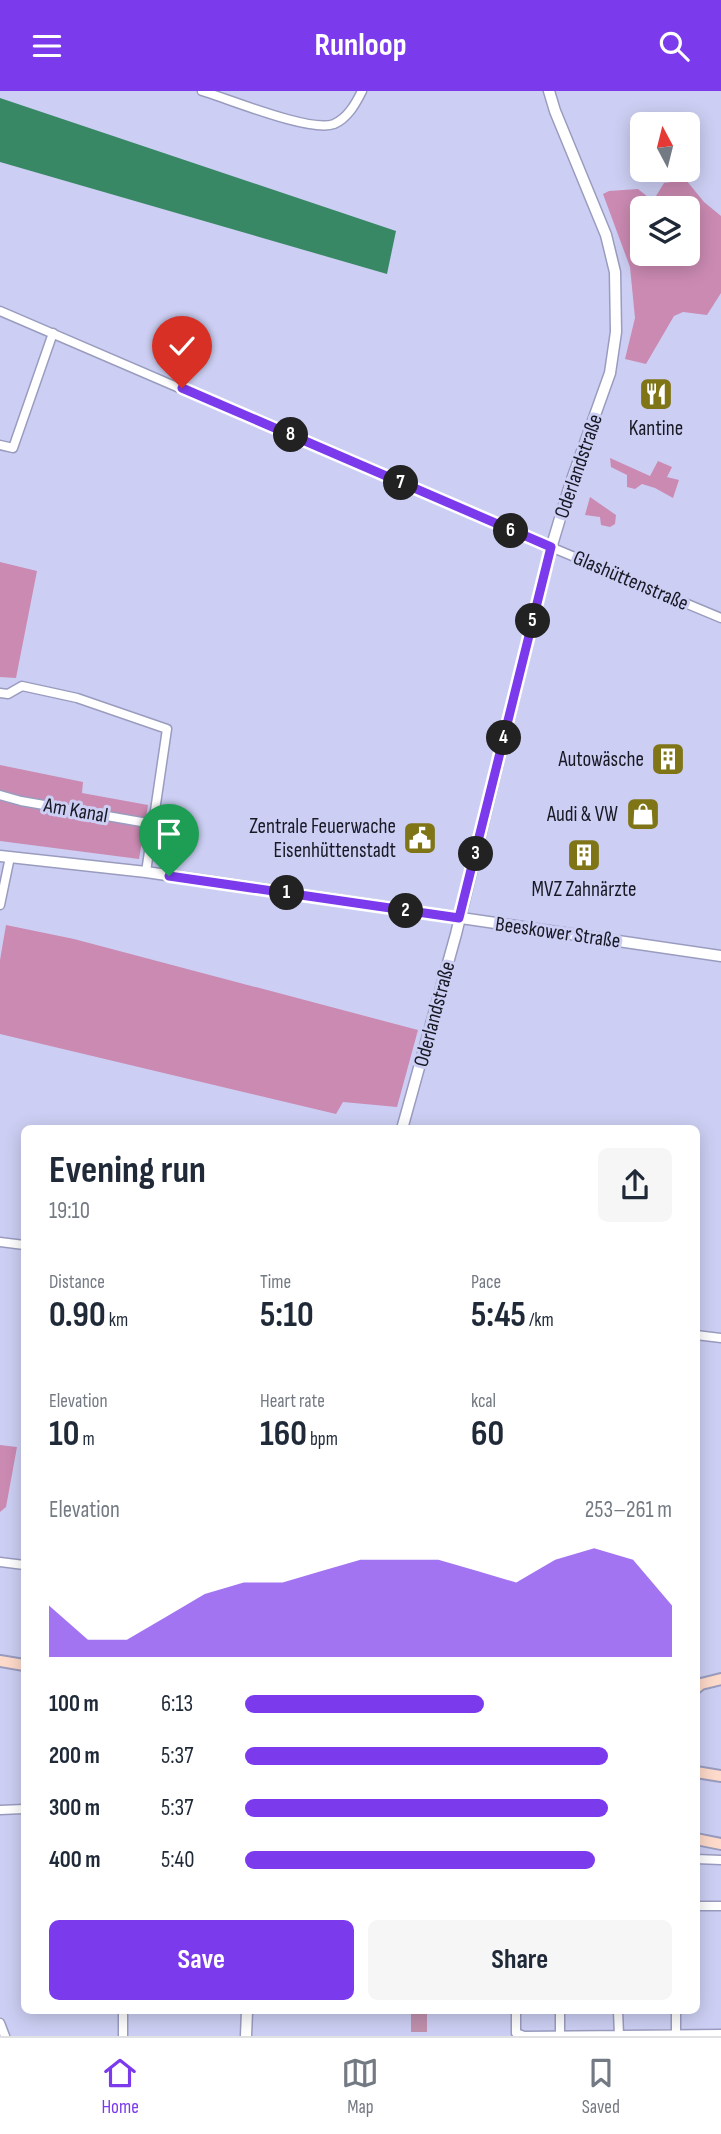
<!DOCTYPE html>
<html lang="en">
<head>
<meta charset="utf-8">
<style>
	body { margin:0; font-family:"Sofia Sans Condensed",sans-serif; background:#f6f6f7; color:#1f2937; height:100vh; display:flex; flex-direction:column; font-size:26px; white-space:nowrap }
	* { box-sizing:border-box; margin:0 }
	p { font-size:23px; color:#747a83 }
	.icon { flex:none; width:38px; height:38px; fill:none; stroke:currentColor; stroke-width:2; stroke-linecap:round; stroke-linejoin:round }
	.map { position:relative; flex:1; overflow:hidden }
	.details { position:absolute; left:21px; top:1034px; width:679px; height:889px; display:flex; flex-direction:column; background:#fff; border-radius:10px; box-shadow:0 4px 18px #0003 }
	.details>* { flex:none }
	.needle { width:46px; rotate:353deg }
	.fabs { position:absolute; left:630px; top:21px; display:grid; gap:14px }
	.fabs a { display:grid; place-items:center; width:70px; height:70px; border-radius:10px; background:#fff; box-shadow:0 4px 18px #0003; font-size:35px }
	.pin { position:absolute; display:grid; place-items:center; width:60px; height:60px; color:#fff; margin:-72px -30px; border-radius:50% 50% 50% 0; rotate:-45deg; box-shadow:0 0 7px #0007 }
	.pin .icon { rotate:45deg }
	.km { position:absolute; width:35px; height:35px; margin:-18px; border-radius:50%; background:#222; color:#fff; font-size:19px; line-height:35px; text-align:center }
	.round { display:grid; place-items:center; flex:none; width:74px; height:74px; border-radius:10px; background:#f6f6f7 }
	.headline { display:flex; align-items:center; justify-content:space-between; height:119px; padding:0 28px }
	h1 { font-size:38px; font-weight:700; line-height:52px }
	.stats { display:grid; grid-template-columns:repeat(3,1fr); gap:10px; height:119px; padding:7px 28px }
	.stats div { display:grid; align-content:center }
	.stats b { font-size:35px; font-weight:700 }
	.stats small { font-size:19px; font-weight:400 }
	.stats p { font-size:19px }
	.chart { height:196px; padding:14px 28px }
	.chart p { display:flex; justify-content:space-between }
	.chart svg { width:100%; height:126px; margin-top:7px; fill:#7c3aed; opacity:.7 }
	.action { display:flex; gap:14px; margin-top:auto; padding:14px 28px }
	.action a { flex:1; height:80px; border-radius:10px; background:#7c3aed; color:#fff; font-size:28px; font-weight:700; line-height:80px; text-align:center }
	.action a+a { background:#f6f6f7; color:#1f2937 }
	ul { padding:0 28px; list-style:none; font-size:23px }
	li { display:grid; grid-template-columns:112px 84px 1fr; align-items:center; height:52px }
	li i { height:18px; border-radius:9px; background:#7c3aed }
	header { display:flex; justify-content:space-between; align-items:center; height:91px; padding:0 28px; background:#7c3aed; color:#fff; font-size:32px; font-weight:700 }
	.dock { display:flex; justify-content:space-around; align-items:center; height:98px; border-top:2px solid #e0e1e3; background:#fff; font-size:19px; color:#747a83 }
	.dock a { display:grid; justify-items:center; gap:4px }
	.dock .active { color:#7c3aed }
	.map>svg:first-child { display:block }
	.green { fill:#c090ad }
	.forest { fill:#cb8ab2; fill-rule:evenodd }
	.water { fill:#398865 }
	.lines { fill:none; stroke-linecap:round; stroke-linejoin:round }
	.minor-casing { stroke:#9a9cbf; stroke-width:11 }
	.tertiary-casing { stroke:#9a9cbf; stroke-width:13 }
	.secondary-casing { stroke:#9a9cbf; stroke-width:14 }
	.minor { stroke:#fff; stroke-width:8 }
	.tertiary { stroke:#fff; stroke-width:10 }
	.secondary { stroke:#fedaca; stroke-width:10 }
	.route-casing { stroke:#fff; stroke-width:14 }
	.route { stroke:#7c3aed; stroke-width:9 }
	.labels { text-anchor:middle; stroke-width:6; stroke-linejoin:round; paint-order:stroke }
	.poi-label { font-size:21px; fill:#181925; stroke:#cccff3; text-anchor:end }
	.street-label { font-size:21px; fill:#181925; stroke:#cccff3 }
</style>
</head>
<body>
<header><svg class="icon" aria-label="menu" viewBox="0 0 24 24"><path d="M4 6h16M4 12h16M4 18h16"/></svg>Runloop<svg class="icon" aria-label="search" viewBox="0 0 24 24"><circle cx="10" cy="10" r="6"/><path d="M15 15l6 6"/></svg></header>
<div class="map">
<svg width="721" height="1945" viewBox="0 0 721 1945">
	<rect width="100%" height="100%" fill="#cccff3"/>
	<path class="green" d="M411,1920H427V1941H411Z"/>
	<path class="forest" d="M686,89L704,111L721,125V202L707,224L683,221L674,225L646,273L625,268L635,227L630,176L603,103L609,100L638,98L653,110L664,92ZM642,117H688V163H642Z
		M610,367L650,385L658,370L672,376L667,386L679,389L673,407L655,397L642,393L635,398L627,396V384L611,376Z
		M590,406L616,424L615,433L610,436L601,434L600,426L585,424Z
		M0,471L37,480L16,587L0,586Z
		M0,674L83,691L82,702L148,714L139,768L0,750Z
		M6,834L74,848L418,939L397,1016L343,1011L336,1023L0,943V869Z
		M0,1354L17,1356L6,1416L0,1421Z"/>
	<path class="water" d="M0,7L396,140L387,183L0,71Z"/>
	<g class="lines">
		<g class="minor-casing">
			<path id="minor" d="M202,0C229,8 311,42 334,33C348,27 356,12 362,0
				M0,220L505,437L721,527
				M0,354L13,357L53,242
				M0,602L8,603L22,595L77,607L167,638L146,781
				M0,704L21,710L153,733
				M0,814L10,766
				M0,1151L24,1154
				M696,1244L721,1247
				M0,1471L24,1474
				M0,1719L24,1718
				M696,1768L721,1769
				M696,1815H721
				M123,1920V1945
				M516,1920V1942L524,1945L721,1943
				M560,1920V1945
				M618,1920L619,1944
				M0,1932L5,1945
				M676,1943V1920"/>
		</g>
		<g class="tertiary-casing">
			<path id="tertiary" d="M0,765L146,781L721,865
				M402,1038L456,843L549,464L570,394L610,282L616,241L615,181L606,144L555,20L549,0
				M246,1945L247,1920"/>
		</g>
		<g class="secondary-casing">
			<path id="secondary" d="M0,1570L24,1574
				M696,1597L701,1593L721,1588
				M696,1681L721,1685
				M696,1748L721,1753"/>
		</g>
		<use href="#minor" class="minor"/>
		<use href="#tertiary" class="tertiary"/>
		<use href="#secondary" class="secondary"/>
	</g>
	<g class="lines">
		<g class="route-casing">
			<path id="route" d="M169,785L459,827L551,456L182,297"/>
		</g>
		<use href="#route" class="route"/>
	</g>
	<defs>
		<g id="restaurant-square" transform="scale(1.75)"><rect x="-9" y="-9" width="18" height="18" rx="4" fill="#7f7416" stroke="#cccff3"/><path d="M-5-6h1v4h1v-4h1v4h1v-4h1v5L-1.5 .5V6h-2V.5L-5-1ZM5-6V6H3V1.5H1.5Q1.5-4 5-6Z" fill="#fff"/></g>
		<g id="building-square" transform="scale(1.75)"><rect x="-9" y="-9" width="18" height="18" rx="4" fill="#7f7416" stroke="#cccff3"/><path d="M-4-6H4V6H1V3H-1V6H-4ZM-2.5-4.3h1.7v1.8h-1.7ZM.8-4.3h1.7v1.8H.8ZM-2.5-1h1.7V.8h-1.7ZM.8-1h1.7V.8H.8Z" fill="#fff"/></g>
		<g id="shop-square" transform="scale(1.75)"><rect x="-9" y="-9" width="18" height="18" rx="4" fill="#7f7416" stroke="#cccff3"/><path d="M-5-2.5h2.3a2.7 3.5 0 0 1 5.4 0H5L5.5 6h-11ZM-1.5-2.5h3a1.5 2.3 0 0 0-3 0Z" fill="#fff"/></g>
		<g id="civic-square" transform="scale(1.75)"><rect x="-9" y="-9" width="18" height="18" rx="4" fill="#7f7416" stroke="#cccff3"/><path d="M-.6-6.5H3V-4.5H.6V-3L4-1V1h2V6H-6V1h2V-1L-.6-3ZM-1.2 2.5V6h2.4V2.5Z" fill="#fff"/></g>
	</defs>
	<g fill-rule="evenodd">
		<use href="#restaurant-square" x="656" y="303"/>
		<use href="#building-square" x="668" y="668"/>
		<use href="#shop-square" x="643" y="723"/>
		<use href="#civic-square" x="420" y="747"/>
		<use href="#building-square" x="584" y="764"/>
	</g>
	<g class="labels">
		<g class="poi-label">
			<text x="656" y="344" text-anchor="middle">Kantine</text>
			<text x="644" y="675">Autowäsche</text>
			<text x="618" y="730">Audi &amp; VW</text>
			<text x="396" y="742">Zentrale Feuerwache<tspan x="396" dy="24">Eisenhüttenstadt</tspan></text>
			<text x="584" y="805" text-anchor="middle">MVZ Zahnärzte</text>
		</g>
		<g class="street-label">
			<text transform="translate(578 375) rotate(-71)" y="7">Oderlandstraße</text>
			<text transform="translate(631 489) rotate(23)" y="7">Glashüttenstraße</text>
			<text transform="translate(76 719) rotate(10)" y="7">Am Kanal</text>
			<text transform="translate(558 841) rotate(8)" y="7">Beeskower Straße</text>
			<text transform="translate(434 923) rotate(-75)" y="7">Oderlandstraße</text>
		</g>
	</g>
</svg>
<div class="fabs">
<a><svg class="needle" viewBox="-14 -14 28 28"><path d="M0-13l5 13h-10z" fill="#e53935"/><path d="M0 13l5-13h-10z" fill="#747a83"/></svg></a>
<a><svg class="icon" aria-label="layers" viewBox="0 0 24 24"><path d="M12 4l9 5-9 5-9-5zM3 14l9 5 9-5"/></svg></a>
</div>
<div class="pin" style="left:169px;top:785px;background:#1e9e55"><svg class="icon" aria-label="arrive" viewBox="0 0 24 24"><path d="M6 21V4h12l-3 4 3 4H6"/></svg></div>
<div class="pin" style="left:182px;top:297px;background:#d93025"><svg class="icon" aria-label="check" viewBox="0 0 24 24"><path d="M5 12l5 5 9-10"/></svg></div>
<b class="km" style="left:287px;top:802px">1</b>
<b class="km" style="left:406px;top:820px">2</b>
<b class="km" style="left:476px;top:763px">3</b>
<b class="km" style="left:504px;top:647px">4</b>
<b class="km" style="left:533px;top:530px">5</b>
<b class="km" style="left:511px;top:440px">6</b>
<b class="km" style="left:401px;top:392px">7</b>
<b class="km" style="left:291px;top:344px">8</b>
<section class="details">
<div class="headline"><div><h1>Evening run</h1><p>19:10</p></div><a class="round"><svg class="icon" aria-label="share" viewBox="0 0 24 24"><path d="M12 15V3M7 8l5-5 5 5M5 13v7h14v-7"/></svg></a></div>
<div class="stats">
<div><p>Distance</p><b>0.90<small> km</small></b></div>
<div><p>Time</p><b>5:10</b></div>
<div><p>Pace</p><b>5:45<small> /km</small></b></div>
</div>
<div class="stats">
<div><p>Elevation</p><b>10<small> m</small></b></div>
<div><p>Heart rate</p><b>160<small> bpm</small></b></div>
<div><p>kcal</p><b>60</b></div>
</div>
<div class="chart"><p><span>Elevation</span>253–261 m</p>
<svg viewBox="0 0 160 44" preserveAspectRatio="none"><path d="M0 44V26L10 38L20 38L30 30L40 22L50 18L60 18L70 14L80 10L90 10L100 10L110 14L120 18L130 10L140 6L150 10L160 26V44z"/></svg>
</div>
<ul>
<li><b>100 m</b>6:13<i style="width:56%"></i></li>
<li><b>200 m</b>5:37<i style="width:85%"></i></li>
<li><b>300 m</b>5:37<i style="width:85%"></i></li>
<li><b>400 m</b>5:40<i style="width:82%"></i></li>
</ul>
<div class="action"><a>Save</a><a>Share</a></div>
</section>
</div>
<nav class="dock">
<a class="active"><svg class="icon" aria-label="home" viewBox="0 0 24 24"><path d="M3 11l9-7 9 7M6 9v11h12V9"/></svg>Home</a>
<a><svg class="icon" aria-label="map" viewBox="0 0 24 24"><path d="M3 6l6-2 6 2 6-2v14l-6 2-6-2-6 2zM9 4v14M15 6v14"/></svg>Map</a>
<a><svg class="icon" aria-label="saved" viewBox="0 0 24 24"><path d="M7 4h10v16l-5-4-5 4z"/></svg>Saved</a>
</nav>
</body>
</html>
